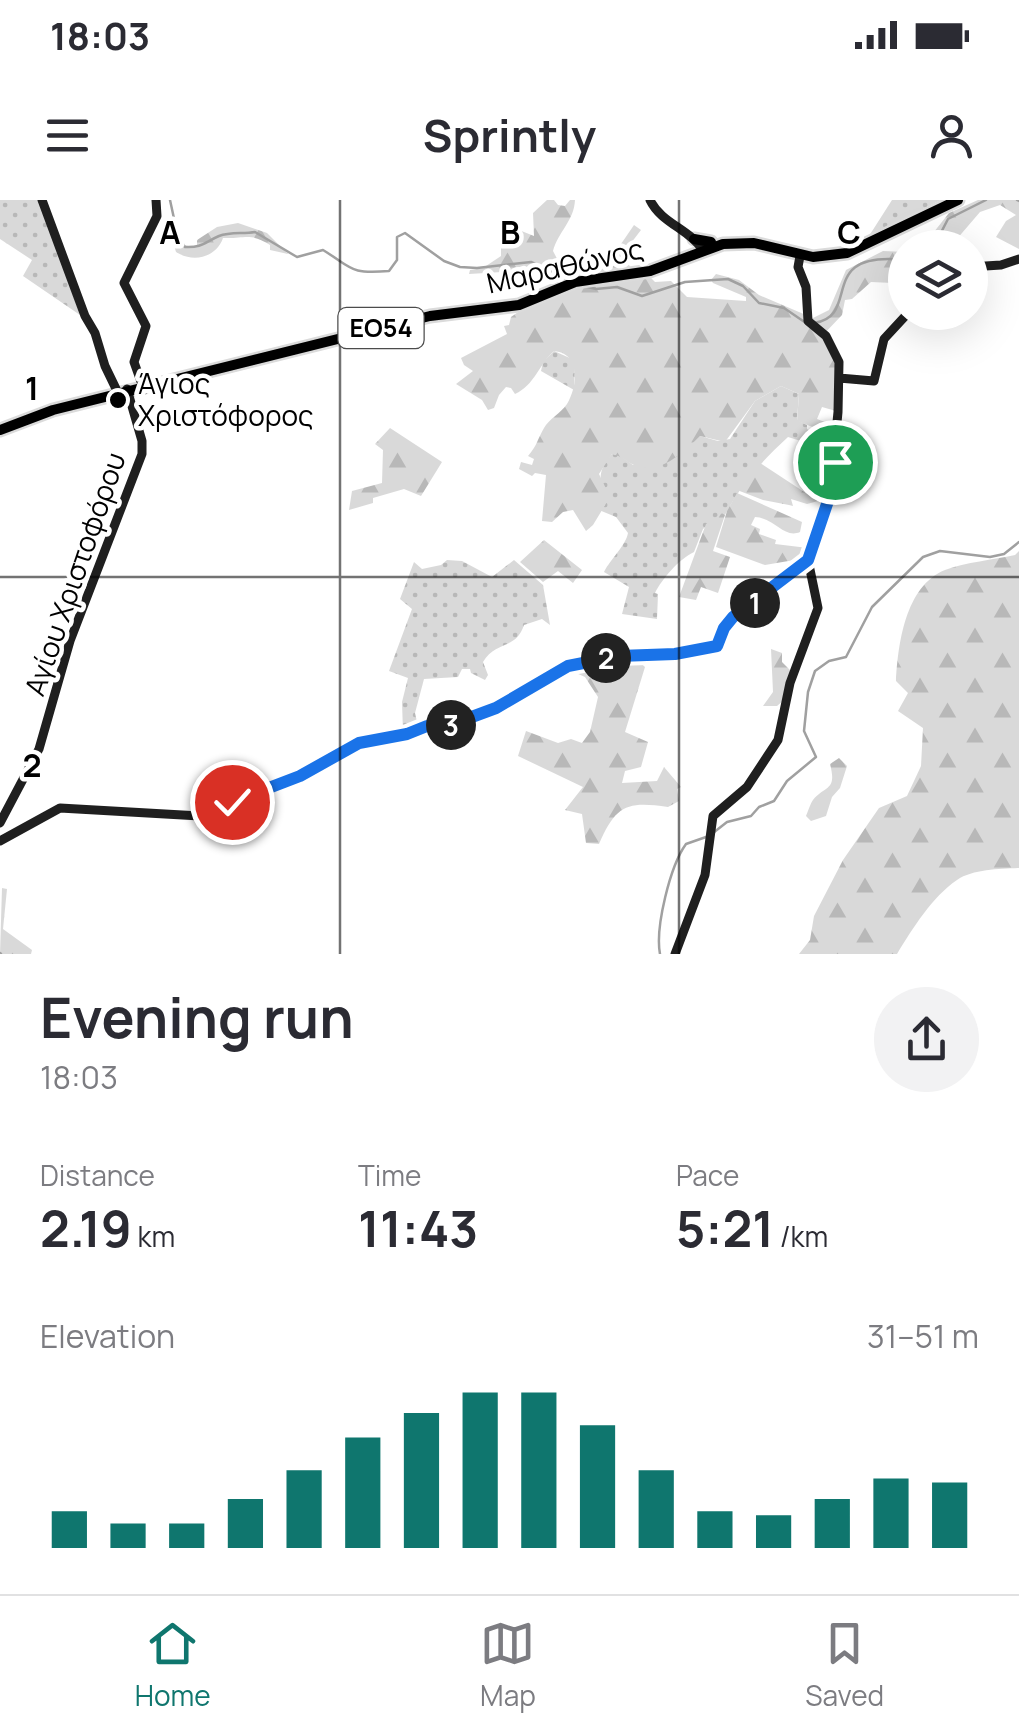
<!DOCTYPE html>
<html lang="en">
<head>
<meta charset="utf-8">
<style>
	body { margin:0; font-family:Manrope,sans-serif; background:#f2f2f3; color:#2b2b33; height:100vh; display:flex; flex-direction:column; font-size:38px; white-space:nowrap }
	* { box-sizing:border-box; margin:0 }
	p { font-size:32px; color:#7c7c81 }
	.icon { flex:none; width:55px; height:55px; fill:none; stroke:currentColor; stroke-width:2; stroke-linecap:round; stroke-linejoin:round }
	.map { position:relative; height:754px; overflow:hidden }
	.side { display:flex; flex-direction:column; background:#fff; flex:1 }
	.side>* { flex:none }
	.buttons { position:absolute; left:888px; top:30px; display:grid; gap:20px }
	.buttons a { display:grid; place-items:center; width:100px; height:100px; border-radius:50%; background:#fff; box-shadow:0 10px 40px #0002; font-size:50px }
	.pin { position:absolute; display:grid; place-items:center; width:85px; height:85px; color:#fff; margin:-42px; border:5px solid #fff; border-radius:50%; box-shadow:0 2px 10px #0007 }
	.km { position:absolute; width:50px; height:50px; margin:-25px; border-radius:50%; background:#222; color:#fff; font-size:28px; line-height:50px; text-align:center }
	.round { display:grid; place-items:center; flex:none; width:105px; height:105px; border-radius:52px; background:#f2f2f3 }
	.headline { display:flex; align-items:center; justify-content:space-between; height:170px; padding:0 40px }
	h1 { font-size:55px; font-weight:700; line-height:75px }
	.figures { display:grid; grid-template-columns:repeat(3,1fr); gap:15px; height:170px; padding:10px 40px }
	.figures div { display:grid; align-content:center }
	.figures b { font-size:50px; font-weight:700 }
	.figures small { font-size:28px; font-weight:400 }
	.figures p { font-size:28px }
	.chart { height:280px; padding:20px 40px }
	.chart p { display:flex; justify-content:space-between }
	.chart svg { width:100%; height:180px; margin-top:10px; stroke:#0f766e; stroke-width:6 }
	.status { display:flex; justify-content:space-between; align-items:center; height:70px; padding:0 50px; background:#fff; direction:ltr }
	.status svg { height:28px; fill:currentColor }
	header { display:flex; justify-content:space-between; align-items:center; height:130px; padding:0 40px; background:#fff; font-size:45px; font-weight:700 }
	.tabs { display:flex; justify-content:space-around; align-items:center; height:140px; border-top:2px solid #e1e1e2; background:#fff; font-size:28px; color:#7c7c81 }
	.tabs a { display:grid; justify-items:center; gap:5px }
	.tabs .current { color:#0f766e }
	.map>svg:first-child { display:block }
	.grass { fill:url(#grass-dots) }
	.forest { fill:url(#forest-firs) }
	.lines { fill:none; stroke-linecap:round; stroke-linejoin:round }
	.stream { stroke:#a0a0a0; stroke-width:2.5 }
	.primary-casing { stroke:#dbdbdb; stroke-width:15 }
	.secondary { stroke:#1f1f1f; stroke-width:9 }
	.primary { stroke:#000; stroke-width:10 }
	.route-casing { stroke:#fff; stroke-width:20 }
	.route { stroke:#1a73e8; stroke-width:12 }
	.grid { fill:none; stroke:#000; stroke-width:2.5; stroke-opacity:0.55 }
	.poi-dot { fill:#000; stroke:#fff; stroke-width:4 }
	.labels { text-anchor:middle; stroke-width:9; stroke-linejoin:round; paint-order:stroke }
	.shield { fill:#fff; stroke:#4c4c4c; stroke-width:2.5 }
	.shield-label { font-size:25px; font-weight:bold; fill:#000 }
	.street-label { font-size:28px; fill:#000; stroke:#fff }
	.poi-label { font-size:28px; fill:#000; stroke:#fff; text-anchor:start }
	.grid-label { font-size:32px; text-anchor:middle; font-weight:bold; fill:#000; stroke:#fff; stroke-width:9; stroke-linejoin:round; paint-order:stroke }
</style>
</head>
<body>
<div class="status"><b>18:03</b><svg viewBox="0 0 49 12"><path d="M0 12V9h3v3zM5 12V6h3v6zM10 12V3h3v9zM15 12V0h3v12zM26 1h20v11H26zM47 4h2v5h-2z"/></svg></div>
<header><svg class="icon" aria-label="menu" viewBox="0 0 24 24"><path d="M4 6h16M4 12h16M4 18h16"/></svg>Sprintly<svg class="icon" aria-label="person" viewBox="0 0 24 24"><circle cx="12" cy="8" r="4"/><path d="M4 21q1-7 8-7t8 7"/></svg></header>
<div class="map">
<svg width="1019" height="754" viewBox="0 0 1019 754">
	<defs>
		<pattern id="grass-dots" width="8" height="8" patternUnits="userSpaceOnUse" patternTransform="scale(2.5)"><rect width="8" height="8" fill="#d9d9d9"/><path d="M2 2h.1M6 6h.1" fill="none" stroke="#b8b8b8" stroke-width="1.8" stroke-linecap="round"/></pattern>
		<pattern id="forest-firs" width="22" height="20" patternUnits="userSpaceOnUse" patternTransform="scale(2.5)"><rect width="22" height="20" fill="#d9d9d9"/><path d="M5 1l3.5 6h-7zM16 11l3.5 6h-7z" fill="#b8b8b8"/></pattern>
	</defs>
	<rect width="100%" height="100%" fill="#fff"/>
	<path class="grass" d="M0,0H39L80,115L23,76L32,60L0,39Z
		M892,0H941L869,36Z
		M554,151L572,159L575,168L574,190L541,171L543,162Z
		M781,186L799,194L797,220L807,225V229L813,233L810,240L804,242L788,237C762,261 741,284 725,315L722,313L703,329L694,352C679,359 662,379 655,393L658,394L657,419L622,414L629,387L604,372C610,360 626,345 628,333L616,317L599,310L605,305C601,282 595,273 612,254L619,255L633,265L700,236L718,241L730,239L755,201Z
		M447,360L462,361L492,377L514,360L543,385L550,425L542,419L524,425C516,450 495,441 483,462L488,475L485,480L471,473L470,469H462L458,477L424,479L415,513L418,526L403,532L402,502L408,478L389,471L412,409L400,399L414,362L422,369L441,365Z"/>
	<path class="forest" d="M547,0H554L558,5L565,6L570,0H575C574,21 558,32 553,51L563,70L551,74L537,70L469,74L470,70L483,68L501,56V42L519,30L534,36L533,13Z
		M978,0H1019V49L996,37L1006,21L1016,15L1000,5L980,12L950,47H922L949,13Z
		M238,23L267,33L288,54L270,50V45C250,32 245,39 223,38C217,56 195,64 176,52L171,35L180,45L197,47V40L217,27Z
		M634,25L641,30L615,64L620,67L626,61L632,69L575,73C583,62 593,64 605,58C618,52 626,36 634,25Z
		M883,51L905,52V79L898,78L893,83L871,82L852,99L845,100L842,115L822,136L838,161L836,211L822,207L817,219L835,226L833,235L797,221L799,194L781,186L755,201L725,242L700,236C683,252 661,276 634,265C625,261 622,256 612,254L599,274L610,297L593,325L586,331L573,310L563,312L552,322L542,321L546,275L535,273L532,276L519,269L521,262L532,265L534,259L528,256C537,246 538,238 544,228C549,219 561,213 567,204C578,185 581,154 554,151C539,164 535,185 515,194L511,188L506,187L499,195L494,208L488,210L482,200L456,184L473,171L464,165L461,158L507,134L504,126L509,125L511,117C554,86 595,82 647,74L655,82L671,81L687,97L746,101V97L713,83L711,80L716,74L739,80L759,95L813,118L829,110L846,70Z
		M390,228L442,262L421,296L404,289L373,298V303L349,310L352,291L382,283L383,250L375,244Z
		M760,263L818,301L807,304L791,299L793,306L789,305L763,300L737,290Z
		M737,293L802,322L800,332C784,339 775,318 755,317L751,325L760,329L759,334L776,340L775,344L808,348L806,358L765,365L716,347L727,311Z
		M722,313L725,315L713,351L730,357L718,393L701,387L696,400L679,397L706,324Z
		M544,340L582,370L573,383L558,371L543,382L520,362Z
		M1019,351V668C1000,669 973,669 957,680C932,697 913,728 897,754H799L810,740L814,716L843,660L879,608L907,596L921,566L923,528L898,511L908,493L896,481C898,445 905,386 945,370C966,362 993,360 1015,355Z
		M771,449L782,453V462L792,472L784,500L777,506H763L773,492Z
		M634,457L645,467L625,532L648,542L641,567L625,571L622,583L657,581L664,567L681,587L677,589L679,601L668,607C627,601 616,605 599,644L586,643L582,614L565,610L583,587L518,556L526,531L558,543L571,539L582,543L590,532L598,497L585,477L576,473L583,463L610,458L628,469Z
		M839,558L847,566L840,588L832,597L826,616L811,621L806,616C807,614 811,602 813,600C826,585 837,591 830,564Z
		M2,688L7,689L3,729L32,750L31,754H0Z"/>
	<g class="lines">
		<path class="stream" d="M170,0L178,37L185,47C202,48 205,42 219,36C230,32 243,34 255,32L297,57L323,50C354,69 349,74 389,71L397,60V37L405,33L444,61L460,67L477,68L531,62L568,79
			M1017,0L1019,1
			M933,48L948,19L986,0
			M579,85L596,89L617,87L642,96L685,82L728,79L743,86L759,103L784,108L806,123
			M814,123C863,116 814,50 905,60
			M713,633L727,622L751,616L759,607L774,601L787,581L816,557L804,531L808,492L815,471L829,461L846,457L872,407L923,357L940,351L990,357L1004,354L1019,342
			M0,753L1,754
			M660,754C655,728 670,666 686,644L706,637"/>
		<g class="primary-casing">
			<path id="primary" d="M694,39L711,42
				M0,230L53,210L430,116L519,105L575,82L650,71L723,44L754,43L813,57L847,53L958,0"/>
		</g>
		<path class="secondary" d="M42,0L85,116L95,133L105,166L119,195
			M650,0C661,23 689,29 702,49
			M970,67L1001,65L1019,59
			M839,178L874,181L884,139L909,112
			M144,190L134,162L146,126L124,83L157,16L156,0
			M0,623L39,549L70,441L142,254V241L127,189
			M0,641L60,608L200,616L301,577L359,543L407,533L427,525L444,528L496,508L568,466L619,455L675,454L718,445L724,428L733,417L808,360L830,294L838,212L839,162L826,136L808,121L806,87L798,67L800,56
			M675,754L705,675L713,616L747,587L778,540L790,483L818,408L808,360"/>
		<use href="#primary" class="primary"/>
	</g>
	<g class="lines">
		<g class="route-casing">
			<path id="route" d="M232,602L300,576L359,543L407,534L427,526L442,528L496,508L568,466L619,456L675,454L717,446L724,428L733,417L808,360L828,301L835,262"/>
		</g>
		<use href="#route" class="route"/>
	</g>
	<path class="grid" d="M340,0V754M679,0V754M0,377H1019"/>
	<circle class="poi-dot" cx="118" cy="200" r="10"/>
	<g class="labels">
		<rect class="shield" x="338.5" y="108" width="85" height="40" rx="8"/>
		<g class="shield-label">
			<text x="381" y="137">ΕΟ54</text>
		</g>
		<g class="street-label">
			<text transform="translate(565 66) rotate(-13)" y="10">Μαραθώνος</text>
			<text transform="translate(75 374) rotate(-71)" y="10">Αγίου Χριστοφόρου</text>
		</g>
		<g class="poi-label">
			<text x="138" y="194">Άγιος<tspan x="138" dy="32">Χριστόφορος</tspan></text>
		</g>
	</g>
	<g class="grid-label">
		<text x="170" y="44">A</text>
		<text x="510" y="44">B</text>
		<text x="849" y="44">C</text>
		<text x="32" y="200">1</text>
		<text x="32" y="577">2</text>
	</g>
</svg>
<div class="buttons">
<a><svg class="icon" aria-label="layers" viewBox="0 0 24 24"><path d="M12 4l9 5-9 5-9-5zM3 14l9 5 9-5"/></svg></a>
</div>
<div class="pin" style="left:835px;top:262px;background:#1e9e55"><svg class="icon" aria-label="arrive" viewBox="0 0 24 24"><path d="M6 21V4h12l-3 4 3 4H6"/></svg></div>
<div class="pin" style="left:232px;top:602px;background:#d93025"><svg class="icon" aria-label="check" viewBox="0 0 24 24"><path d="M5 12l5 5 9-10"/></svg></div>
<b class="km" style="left:755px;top:403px">1</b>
<b class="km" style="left:606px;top:458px">2</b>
<b class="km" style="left:451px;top:525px">3</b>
</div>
<section class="side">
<div class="headline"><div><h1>Evening run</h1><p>18:03</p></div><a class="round"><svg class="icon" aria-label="share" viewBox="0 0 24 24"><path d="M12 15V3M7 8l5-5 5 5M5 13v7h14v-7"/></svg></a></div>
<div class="figures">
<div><p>Distance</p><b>2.19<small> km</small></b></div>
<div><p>Time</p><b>11:43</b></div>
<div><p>Pace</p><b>5:21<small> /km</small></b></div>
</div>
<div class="chart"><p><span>Elevation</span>31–51 m</p>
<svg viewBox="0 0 160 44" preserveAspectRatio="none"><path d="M5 44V35M15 44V38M25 44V38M35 44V32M45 44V25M55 44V17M65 44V11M75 44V6M85 44V6M95 44V14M105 44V25M115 44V35M125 44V36M135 44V32M145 44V27M155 44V28"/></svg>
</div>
</section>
<nav class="tabs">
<a class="current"><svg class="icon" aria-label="home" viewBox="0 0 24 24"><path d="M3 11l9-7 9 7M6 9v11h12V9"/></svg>Home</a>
<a><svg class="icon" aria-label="map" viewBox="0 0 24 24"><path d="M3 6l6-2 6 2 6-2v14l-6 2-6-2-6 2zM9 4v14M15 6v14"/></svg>Map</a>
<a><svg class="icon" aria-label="saved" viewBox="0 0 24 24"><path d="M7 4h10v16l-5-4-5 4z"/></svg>Saved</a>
</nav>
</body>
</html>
